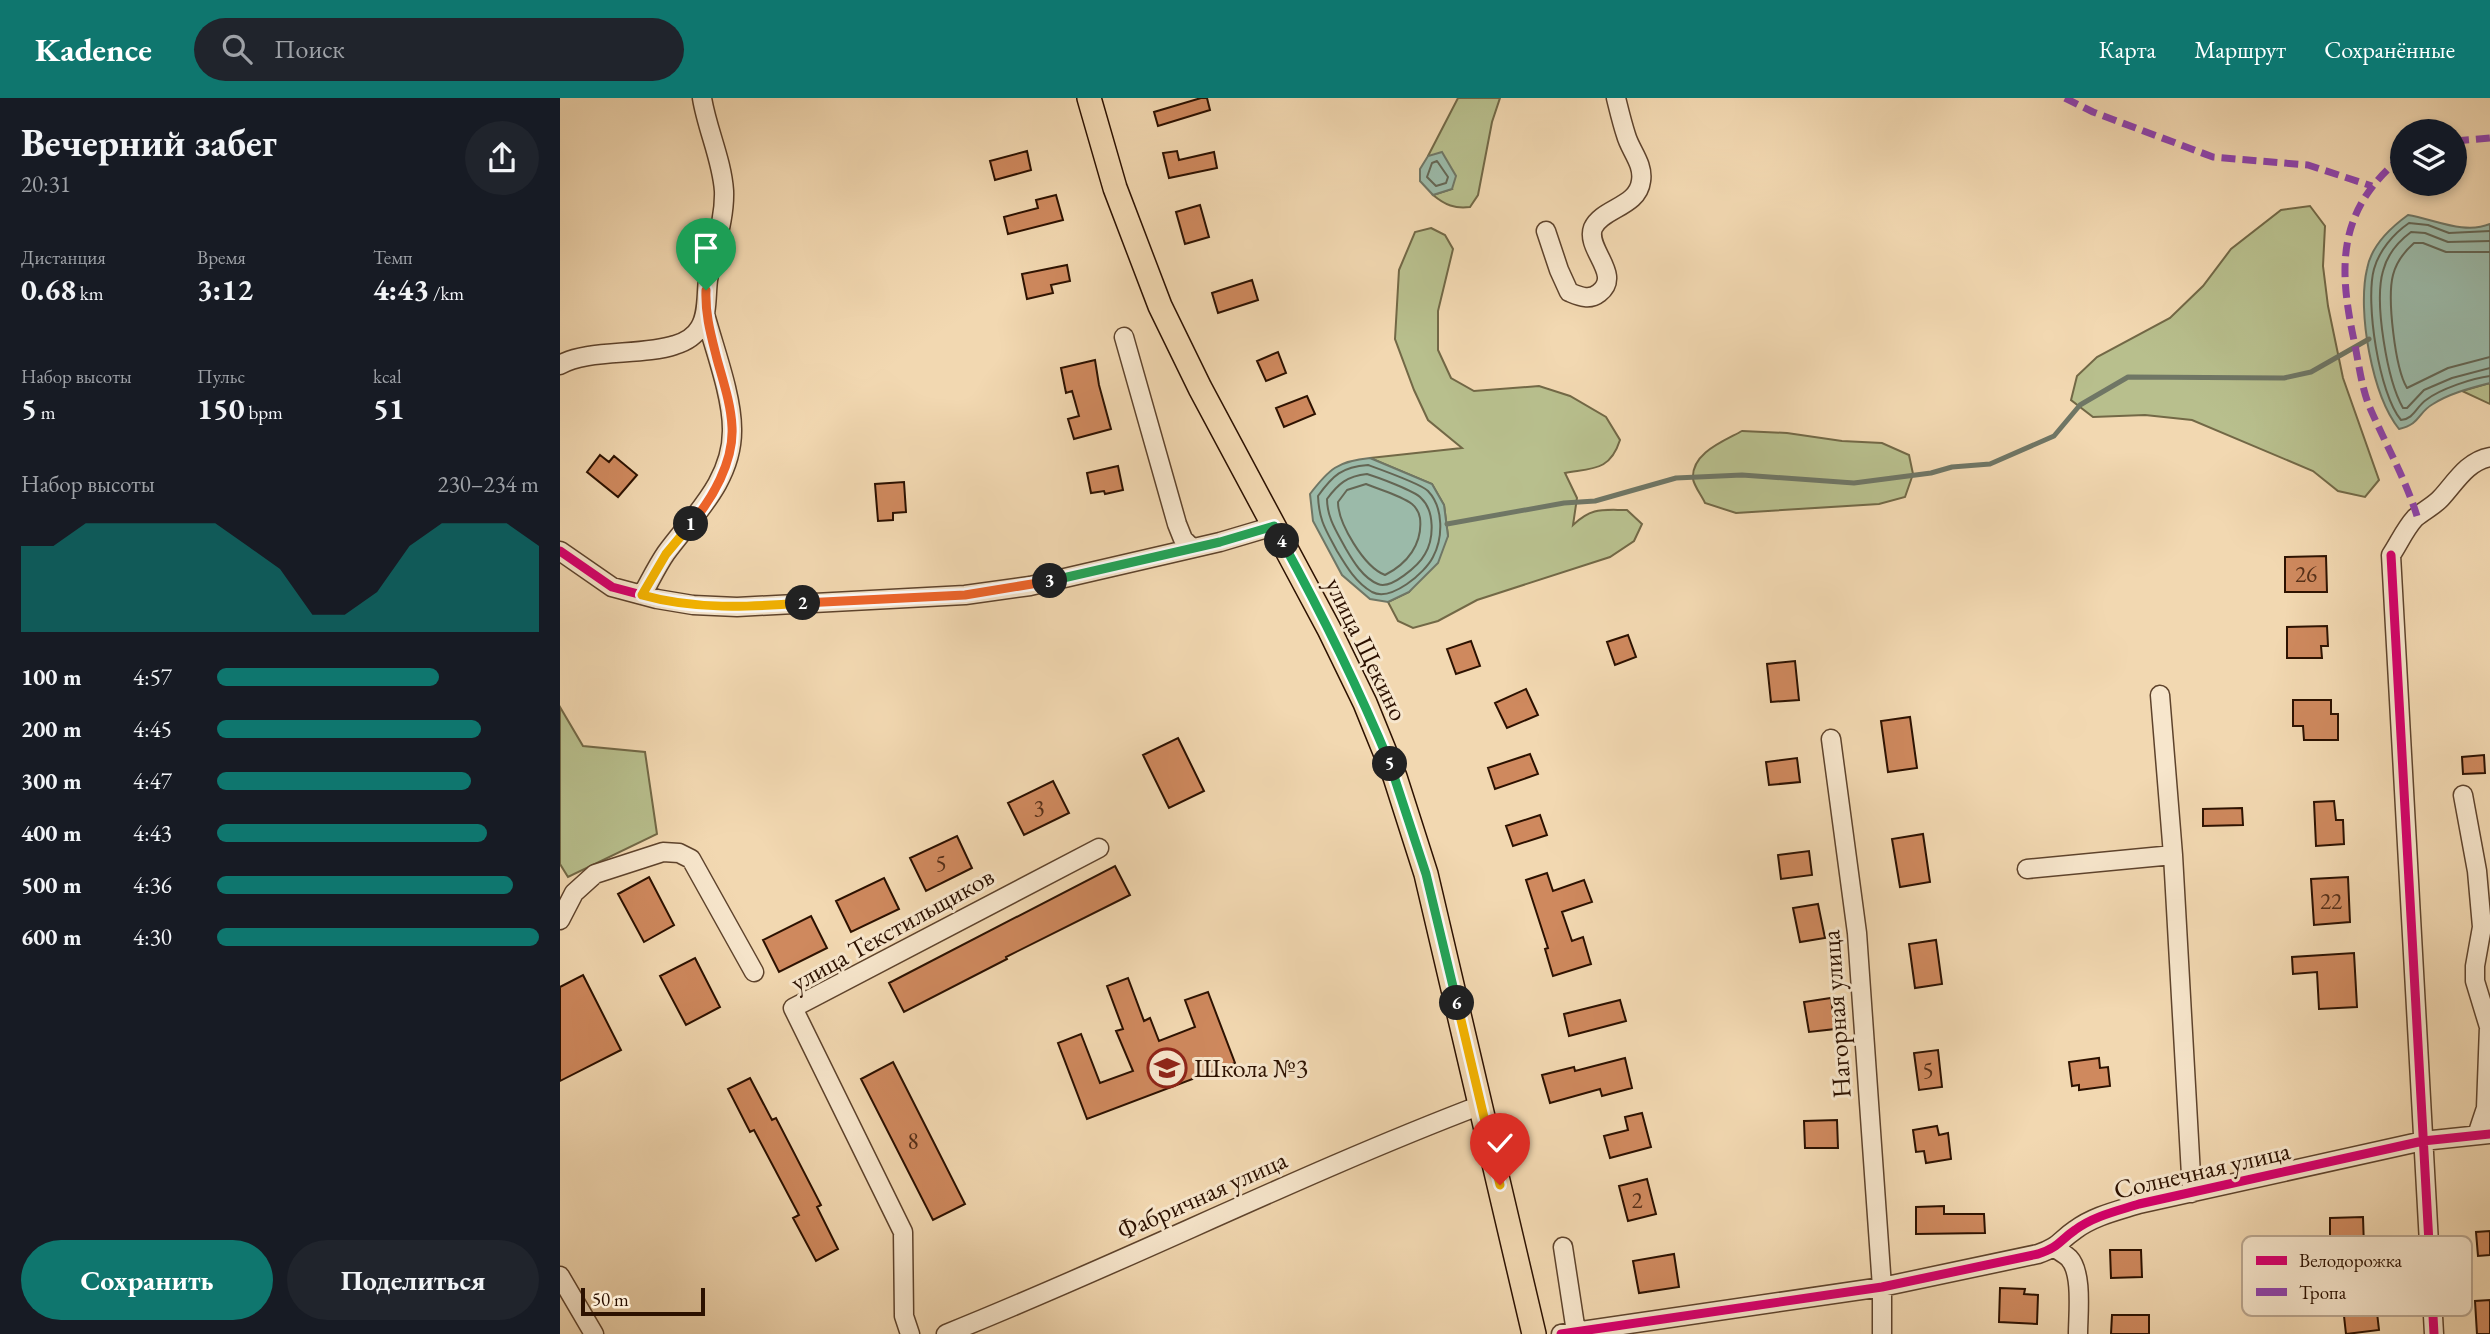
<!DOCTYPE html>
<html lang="ru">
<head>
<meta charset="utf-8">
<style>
	body { margin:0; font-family:"EB Garamond",serif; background:#20242c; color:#f1f3f6; height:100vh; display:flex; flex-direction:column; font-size:26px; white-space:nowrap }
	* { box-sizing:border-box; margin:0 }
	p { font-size:23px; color:#9ea1a6 }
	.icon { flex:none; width:38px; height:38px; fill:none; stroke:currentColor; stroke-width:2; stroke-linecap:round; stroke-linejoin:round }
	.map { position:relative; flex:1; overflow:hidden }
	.details { display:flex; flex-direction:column; background:#171b24; width:560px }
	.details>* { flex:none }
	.fabs { position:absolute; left:1830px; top:21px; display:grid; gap:14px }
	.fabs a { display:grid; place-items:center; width:77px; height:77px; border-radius:50%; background:#171b24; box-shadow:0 4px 10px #0003; font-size:35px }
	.scale { position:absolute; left:21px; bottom:18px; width:124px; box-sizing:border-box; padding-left:7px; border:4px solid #2c1100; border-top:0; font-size:19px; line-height:24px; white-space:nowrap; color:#2c1100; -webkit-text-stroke:5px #f7e6cc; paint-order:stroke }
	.pin { position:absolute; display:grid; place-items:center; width:60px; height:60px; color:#fff; margin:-72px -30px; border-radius:50% 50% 50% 0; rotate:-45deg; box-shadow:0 0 7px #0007 }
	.pin .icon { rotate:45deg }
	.km { position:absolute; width:35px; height:35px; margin:-18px; border-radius:50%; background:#222; color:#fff; font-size:19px; line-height:35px; text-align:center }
	.round { display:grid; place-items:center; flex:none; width:74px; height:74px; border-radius:37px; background:#20242c }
	.overview { display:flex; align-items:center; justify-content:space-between; height:119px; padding:0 21px }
	h1 { font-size:38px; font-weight:700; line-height:52px }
	.metrics { display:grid; grid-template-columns:repeat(3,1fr); gap:10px; height:119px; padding:7px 21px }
	.metrics div { display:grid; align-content:center }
	.metrics b { font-size:30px; font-weight:700 }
	.metrics small { font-size:19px; font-weight:400 }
	.metrics p { font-size:19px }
	.chart { height:196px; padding:14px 21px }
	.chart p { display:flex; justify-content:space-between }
	.chart svg { width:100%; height:126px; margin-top:7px; fill:#0f766e; opacity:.7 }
	.primary-button { display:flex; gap:14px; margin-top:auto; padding:14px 21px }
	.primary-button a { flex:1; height:80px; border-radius:42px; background:#0f766e; color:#fff; font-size:28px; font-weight:700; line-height:80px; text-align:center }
	.primary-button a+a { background:#20242c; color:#f1f3f6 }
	ul { padding:0 21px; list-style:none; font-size:23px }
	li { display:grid; grid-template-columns:112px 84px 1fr; align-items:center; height:52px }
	li i { height:18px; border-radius:9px; background:#0f766e }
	header { display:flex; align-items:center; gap:42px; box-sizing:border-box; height:98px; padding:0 35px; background:#0f766e; color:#fff }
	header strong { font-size:33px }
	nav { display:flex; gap:38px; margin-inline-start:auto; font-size:24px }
	.search { width:490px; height:63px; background:#20242c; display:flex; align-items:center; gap:18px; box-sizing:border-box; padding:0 24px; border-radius:38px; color:#9ea1a6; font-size:26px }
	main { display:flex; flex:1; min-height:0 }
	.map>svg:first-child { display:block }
	.green { fill:#b8bf8d; stroke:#726846; stroke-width:2 }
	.water { fill:#9bbaa9; stroke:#6f7665; stroke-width:2 }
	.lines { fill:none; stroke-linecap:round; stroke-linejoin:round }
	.shore { stroke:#646654; stroke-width:2 }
	.stream { stroke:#6f7665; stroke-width:5 }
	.building { fill:#cf895e; stroke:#2c1100; stroke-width:2 }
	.minor-casing { stroke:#5e432c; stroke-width:21 }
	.major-casing { stroke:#2c1100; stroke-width:26 }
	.minor { stroke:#f7e6cc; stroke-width:18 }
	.major { stroke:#f2d8b1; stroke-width:23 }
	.quiet { stroke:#8e44ad; stroke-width:7; stroke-dasharray:14 7; stroke-linecap:butt }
	.cycleway-casing { stroke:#f7e6cc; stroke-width:13 }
	.cycleway { stroke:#d6006c; stroke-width:9 }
	.split-1-casing { stroke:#fff; stroke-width:14 }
	.split-2-casing { stroke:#fff; stroke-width:14 }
	.split-3-casing { stroke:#fff; stroke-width:14 }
	.split-4-casing { stroke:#fff; stroke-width:14 }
	.split-5-casing { stroke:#fff; stroke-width:14 }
	.split-6-casing { stroke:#fff; stroke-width:14 }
	.split-7-casing { stroke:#fff; stroke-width:14 }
	.split-1 { stroke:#f0652b; stroke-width:9 }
	.split-2 { stroke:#f5b400; stroke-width:9 }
	.split-3 { stroke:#f0652b; stroke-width:9 }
	.split-4 { stroke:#22a559; stroke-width:9 }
	.split-5 { stroke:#22a559; stroke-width:9 }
	.split-6 { stroke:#22a559; stroke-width:9 }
	.split-7 { stroke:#f5b400; stroke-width:9 }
	.labels { text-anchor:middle; stroke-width:6; stroke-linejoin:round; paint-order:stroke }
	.number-label { font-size:23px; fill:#552f18 }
	.street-label { font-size:26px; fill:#2c1100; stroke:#f7e6cc }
	.poi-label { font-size:26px; fill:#2c1100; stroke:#f7e6cc; text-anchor:start }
	.key { fill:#f7e6cc; stroke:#baa68f; stroke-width:2 }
	.key-label { font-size:19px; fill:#2c1100 }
</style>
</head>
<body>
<header>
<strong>Kadence</strong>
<div class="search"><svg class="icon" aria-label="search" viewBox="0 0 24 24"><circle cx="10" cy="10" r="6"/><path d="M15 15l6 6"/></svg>Поиск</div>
<nav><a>Карта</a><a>Маршрут</a><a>Сохранённые</a></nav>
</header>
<main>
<section class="details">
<div class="overview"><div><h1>Вечерний забег</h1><p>20:31</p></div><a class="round"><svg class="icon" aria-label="share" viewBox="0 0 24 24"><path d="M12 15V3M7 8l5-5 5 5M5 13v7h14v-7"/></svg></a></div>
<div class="metrics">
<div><p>Дистанция</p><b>0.68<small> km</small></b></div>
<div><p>Время</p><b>3:12</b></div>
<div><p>Темп</p><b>4:43<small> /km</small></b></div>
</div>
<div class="metrics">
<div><p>Набор высоты</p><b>5<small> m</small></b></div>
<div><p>Пульс</p><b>150<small> bpm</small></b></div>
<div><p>kcal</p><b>51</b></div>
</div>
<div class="chart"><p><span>Набор высоты</span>230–234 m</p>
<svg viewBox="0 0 160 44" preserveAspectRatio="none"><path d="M0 44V14L10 14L20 6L30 6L40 6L50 6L60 6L70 14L80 22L90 38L100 38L110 30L120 14L130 6L140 6L150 6L160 14V44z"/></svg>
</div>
<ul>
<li><b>100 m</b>4:57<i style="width:69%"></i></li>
<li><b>200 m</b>4:45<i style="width:82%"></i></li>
<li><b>300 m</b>4:47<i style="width:79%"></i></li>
<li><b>400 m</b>4:43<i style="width:84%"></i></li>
<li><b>500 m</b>4:36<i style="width:92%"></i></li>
<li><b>600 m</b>4:30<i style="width:100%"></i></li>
</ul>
<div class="primary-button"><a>Сохранить</a><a>Поделиться</a></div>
</section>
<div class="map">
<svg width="1930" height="1236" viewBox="0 0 1930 1236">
	<rect width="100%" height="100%" fill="#f2d8b1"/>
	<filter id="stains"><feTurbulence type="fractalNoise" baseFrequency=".00286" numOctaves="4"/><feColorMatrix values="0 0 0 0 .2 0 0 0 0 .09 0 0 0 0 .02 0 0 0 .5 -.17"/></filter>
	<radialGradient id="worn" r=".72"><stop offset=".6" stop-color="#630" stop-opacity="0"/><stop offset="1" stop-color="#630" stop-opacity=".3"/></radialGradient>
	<path class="green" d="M898,0H940L932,24L918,97L910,109C895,111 885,107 873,97L892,91L868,58Z
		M1750,108L1765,128L1763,168L1768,208L1783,280L1819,382L1805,399L1778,393L1753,373L1632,322L1585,317L1533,319L1511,302L1517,278L1537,259L1610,220L1643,188L1671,151L1721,112Z
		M871,130L885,137L893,151L878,213V252L891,280L914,293L979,288L1010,298L1046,319L1060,342C1050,373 1033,370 1005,375L1017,400L1013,427C1032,409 1042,412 1067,412L1082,426L1074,443L1050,459L917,502L878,523L853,530L838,523L828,504L849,494L888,438L884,407L872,386L810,360L902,350L868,322L854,292L835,241L839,172L855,134Z
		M1930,285V306L1902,293Z
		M1182,333L1227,335L1282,343L1322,345L1349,357L1353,376L1345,399L1319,406L1176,415L1145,405C1142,398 1134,388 1133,381C1131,355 1164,343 1182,333Z
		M0,609L23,648L85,654L97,736L8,779L0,766Z"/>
	<path class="water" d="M882,54L896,78L892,91L873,97L860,83V71L868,58Z
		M1848,117C1874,121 1904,137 1930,126V285C1911,290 1890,295 1873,306C1857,315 1861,326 1839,331C1812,297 1797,213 1807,171C1811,148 1830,130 1848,117Z
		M810,360L872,386L884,407L888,438L878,465L849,494L828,504L810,501L782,477L753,423L750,396C769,371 778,363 810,360Z"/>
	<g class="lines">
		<path class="shore" d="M877,63L888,79L886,85L876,88L867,79L872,65Z
			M1930,133L1889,135L1868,127L1849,125C1833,136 1819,153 1814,171C1805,204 1819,296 1841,322C1854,321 1856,309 1866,302C1880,291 1913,280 1930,278
			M1930,143L1888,144L1865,135L1851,134C1839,143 1827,157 1823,173C1814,204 1827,282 1843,310H1847L1864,292L1892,280L1930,270
			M1930,154H1886L1863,145H1854C1845,153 1836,165 1833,177C1827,200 1835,270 1847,290L1888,270L1930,259
			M808,367C819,371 861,386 868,393C884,410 883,440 873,459C865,475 831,504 812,494C796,485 786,468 777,453C766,432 759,423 758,398C773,377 782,369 808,367Z
			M807,376C817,379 855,393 861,400C875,413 874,441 865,456C859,467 831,492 818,486C803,480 793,463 786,451C777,434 767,420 767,401C778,386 787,378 807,376Z
			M806,386C820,392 840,397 852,406C857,410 859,415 860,420C863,446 847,466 825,477C804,469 778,425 778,404L787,392Z"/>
		<path class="stream" d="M887,426L1004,405L1035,403L1116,380L1182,377L1294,385L1371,375L1392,369L1430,366L1494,338L1520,307L1568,279L1724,280L1751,274L1809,241"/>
	</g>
	<path class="building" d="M641,0H647L650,12L598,28L594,14Z
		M467,53L471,72L435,82L430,63Z
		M617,53L619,62L654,54L657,70L609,80L603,55Z
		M496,97L503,122L448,136L444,119L478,110L476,102Z
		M640,107L649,139L625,146L616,114Z
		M507,167L510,183L491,187L493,195L467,201L462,176Z
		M692,182L698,202L658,215L652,195Z
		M718,254L726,275L706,283L697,263Z
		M535,262L539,287L551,331L514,341L508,321L519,318L512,293L506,295L501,270Z
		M747,298L755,316L724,329L716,310Z
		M40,357L49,364L54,358L77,377L58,399L27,374Z
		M558,368L563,392L545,396L544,393L531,395L527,375Z
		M344,384L346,414L333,415V422L318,423L315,386Z
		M1766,458L1767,494H1725V459Z
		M1767,528L1768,548H1761L1762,560H1727V529Z
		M1068,537L1076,559L1055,567L1047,544Z
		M911,543L920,568L896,576L887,551Z
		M1235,563L1239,602L1211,604L1207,566Z
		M966,591L978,617L947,630L935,605Z
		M1733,602H1771V616H1778V642H1744L1743,628H1733Z
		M1350,619L1357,670L1328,674L1321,623Z
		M618,640L644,693L609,710L583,657Z
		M970,656L978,676L935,691L928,670Z
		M1924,657L1925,675L1903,676L1902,659Z
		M1237,660L1240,684L1209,687L1206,664Z
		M493,683L509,715L464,737L448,705Z
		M1774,703L1776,722H1783L1784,746L1756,748L1754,704Z
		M1682,710L1683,727L1643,728V711Z
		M980,717L987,737L953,748L946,728Z
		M1363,736L1370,784L1340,789L1332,741Z
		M397,738L412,770L366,793L350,760Z
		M1249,753L1252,777L1221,781L1218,757Z
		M555,768L570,797L446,859L447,861L344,914L329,885Z
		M987,775L993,793L1024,782L1032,804L1002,814L1012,843L1023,839L1031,866L993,878L985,851L988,850L966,782Z
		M89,779L114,827L84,844L58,796Z
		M1788,779L1790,824L1754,827L1751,781Z
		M324,780L339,811L291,834L276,803Z
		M1258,806L1265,840L1240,844L1233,810Z
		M251,818L267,850L219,874L203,842Z
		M1376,842L1382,886L1355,890L1349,846Z
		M1794,855L1797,909L1759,911L1757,874L1733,876L1732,859Z
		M135,860L160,909L126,927L100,878Z
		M23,877L61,952L0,983V889Z
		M568,880L584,923L590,920L599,943L635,929L625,902L648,894L675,965L527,1021L498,945L521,936L540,985L573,973L556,933L563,931L547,888Z
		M1271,900L1275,931L1249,934L1244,904Z
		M1060,902L1066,923L1009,938L1004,916Z
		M1378,952L1382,989L1359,992L1354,955Z
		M1065,960L1072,990L1042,998L1040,991L990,1005L982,977L1014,969L1015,973Z
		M1539,960L1540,970L1548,969L1550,988L1519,992V987L1512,988L1509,964Z
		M333,964L405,1106L373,1122L301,981Z
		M190,980L212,1022L216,1020L261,1107L257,1109L278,1151L256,1163L233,1120L239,1117L194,1032L190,1034L168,991Z
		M1082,1015L1091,1049L1050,1060L1044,1038L1068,1032L1065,1019Z
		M1277,1022L1278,1050H1245L1244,1023Z
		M1377,1028L1379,1037L1388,1035L1391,1061L1366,1065L1364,1053L1356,1054L1353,1032Z
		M1087,1081L1096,1116L1068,1123L1059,1088Z
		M1384,1108V1116H1424L1425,1135L1356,1136V1109Z
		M1803,1119L1804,1149L1770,1150V1120Z
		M1930,1133V1157L1918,1158L1916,1134Z
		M1550,1152H1581L1582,1179L1551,1180Z
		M1114,1156L1119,1189L1079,1195L1073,1163Z
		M1440,1190L1465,1191L1464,1196L1478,1197L1477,1226L1439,1224Z
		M1930,1202V1236H1917L1915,1203Z
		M1816,1206L1819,1232L1786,1236L1783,1209Z
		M1552,1217H1589V1236H1551Z"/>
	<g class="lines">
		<g class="minor-casing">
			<path id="minor" d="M986,133L999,172L1009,194C1019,198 1029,203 1039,195C1063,177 1025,151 1033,130C1042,110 1078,109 1081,83C1084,66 1070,52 1066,37C1062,25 1059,12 1056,0
				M564,239L617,426L623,441L632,450
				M0,267C25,251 83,258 115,247C125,244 135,238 140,229C148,216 146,197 148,182C153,153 165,123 164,93C162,62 147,31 142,0
				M0,453L52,489L97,501L133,507L177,509L405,497L470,488L660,444L714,428
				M82,497C90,483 97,468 106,455C134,417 173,382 172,331C172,297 154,250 145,216
				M1600,597L1613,757L1632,1095
				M1271,641L1297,835L1322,1189V1236
				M1903,697L1917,773L1922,829L1915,868V883L1929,929L1926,1010L1917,1037
				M1467,771L1613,757
				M0,822L14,795L35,776L103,754L119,755L131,761L194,874
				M1003,1149L1016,1234
				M1495,1150C1499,1153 1505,1156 1509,1160C1523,1175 1518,1216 1518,1236
				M0,1178L34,1236
				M350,1236L344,1218L343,1134L233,910L539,750
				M386,1236C566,1164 740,1076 921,1007
				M1001,1236L1322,1189L1478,1156C1499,1149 1499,1143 1515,1132C1534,1118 1557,1113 1579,1106L1863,1043L1930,1036
				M1874,1236L1831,457C1839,445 1845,431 1855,420C1863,413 1874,408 1881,400C1895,385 1907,363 1930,359"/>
		</g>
		<g class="major-casing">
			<path id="major" d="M529,0L555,90L600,208L640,290L769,531L805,605L835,679L866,776L974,1236"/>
		</g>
		<use href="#minor" class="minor"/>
		<use href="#major" class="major"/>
		<path class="quiet" d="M1505,0L1533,14L1653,59L1748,67L1812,88
			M1895,43L1930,40
			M1843,58C1776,112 1778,170 1795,247C1799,268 1802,291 1810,310C1826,347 1845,380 1857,418"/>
		<g class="cycleway-casing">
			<path id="cycleway" d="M0,453L52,489L97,501L133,507L177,509L405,497L470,488L660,444L714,428
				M1831,457L1874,1236
				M1001,1236L1322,1189L1478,1156C1499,1149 1499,1143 1515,1132C1534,1118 1557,1113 1579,1106L1863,1043L1930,1036"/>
		</g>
		<use href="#cycleway" class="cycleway"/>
	</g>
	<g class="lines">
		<g class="split-1-casing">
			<path id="split-1" d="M131,426C152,401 174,364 172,329C171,306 163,283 157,261C151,237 145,217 146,192"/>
		</g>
		<g class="split-2-casing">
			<path id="split-2" d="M131,426L106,456L82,497C135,512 189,509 243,505"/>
		</g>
		<g class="split-3-casing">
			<path id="split-3" d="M243,505L405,497L490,483"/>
		</g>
		<g class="split-4-casing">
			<path id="split-4" d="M490,483L660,444L714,428L722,443"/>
		</g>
		<g class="split-5-casing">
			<path id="split-5" d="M722,443C762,516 798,589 830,666"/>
		</g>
		<g class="split-6-casing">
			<path id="split-6" d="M830,666L866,776L897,905"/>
		</g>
		<g class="split-7-casing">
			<path id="split-7" d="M897,905L940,1087"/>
		</g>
		<use href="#split-1" class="split-1"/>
		<use href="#split-2" class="split-2"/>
		<use href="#split-3" class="split-3"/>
		<use href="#split-4" class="split-4"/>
		<use href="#split-5" class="split-5"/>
		<use href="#split-6" class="split-6"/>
		<use href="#split-7" class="split-7"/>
	</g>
	<defs>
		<g id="school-ring" transform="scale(2.0125)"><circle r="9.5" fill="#f7e6cc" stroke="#8f2418" stroke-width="1.5"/><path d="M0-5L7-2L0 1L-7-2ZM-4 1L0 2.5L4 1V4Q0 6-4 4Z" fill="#8f2418"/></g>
	</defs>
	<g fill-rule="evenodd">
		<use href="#school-ring" x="607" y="970"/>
	</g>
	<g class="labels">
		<g class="number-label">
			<text x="1746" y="484">26</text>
			<text x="479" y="718">3</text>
			<text x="381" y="773">5</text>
			<text x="1771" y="811">22</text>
			<text x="1368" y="980">5</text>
			<text x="353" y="1051">8</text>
			<text x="1077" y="1110">2</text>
		</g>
		<g class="street-label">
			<text transform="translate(807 551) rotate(64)" y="9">улица Щекино</text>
			<text transform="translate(332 831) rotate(-29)" y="9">улица Текстильщиков</text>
			<text transform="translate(1276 916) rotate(-94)" y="9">Нагорная улица</text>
			<text transform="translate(1642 1072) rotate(-13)" y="9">Солнечная улица</text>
			<text transform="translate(642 1097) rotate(-24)" y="9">Фабричная улица</text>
		</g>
		<g class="poi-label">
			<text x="634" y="979">Школа №3</text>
		</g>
	</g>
	<rect x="1682" y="1138" width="230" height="80" rx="10" class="key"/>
	<rect x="1696" y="1158" width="31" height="9" fill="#d6006c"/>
	<rect x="1696" y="1190" width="31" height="8" fill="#8e44ad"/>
	<g class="key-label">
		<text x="1739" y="1169">Велодорожка</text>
		<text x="1739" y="1201">Тропа</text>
	</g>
	<rect width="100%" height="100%" filter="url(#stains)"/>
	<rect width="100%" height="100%" fill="url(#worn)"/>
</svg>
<div class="fabs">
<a><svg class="icon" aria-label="layers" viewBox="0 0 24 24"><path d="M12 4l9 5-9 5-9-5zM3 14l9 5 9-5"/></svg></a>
</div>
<div class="scale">50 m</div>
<div class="pin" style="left:146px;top:192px;background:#1e9e55"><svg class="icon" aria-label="arrive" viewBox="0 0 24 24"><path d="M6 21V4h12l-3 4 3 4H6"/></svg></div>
<div class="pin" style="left:940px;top:1087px;background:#d93025"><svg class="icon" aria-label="check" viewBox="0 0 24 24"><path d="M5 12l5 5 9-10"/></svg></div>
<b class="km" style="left:131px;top:426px">1</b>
<b class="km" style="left:243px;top:505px">2</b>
<b class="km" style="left:490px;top:483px">3</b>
<b class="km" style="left:722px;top:443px">4</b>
<b class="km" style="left:830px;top:666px">5</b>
<b class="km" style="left:897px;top:905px">6</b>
</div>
</main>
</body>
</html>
